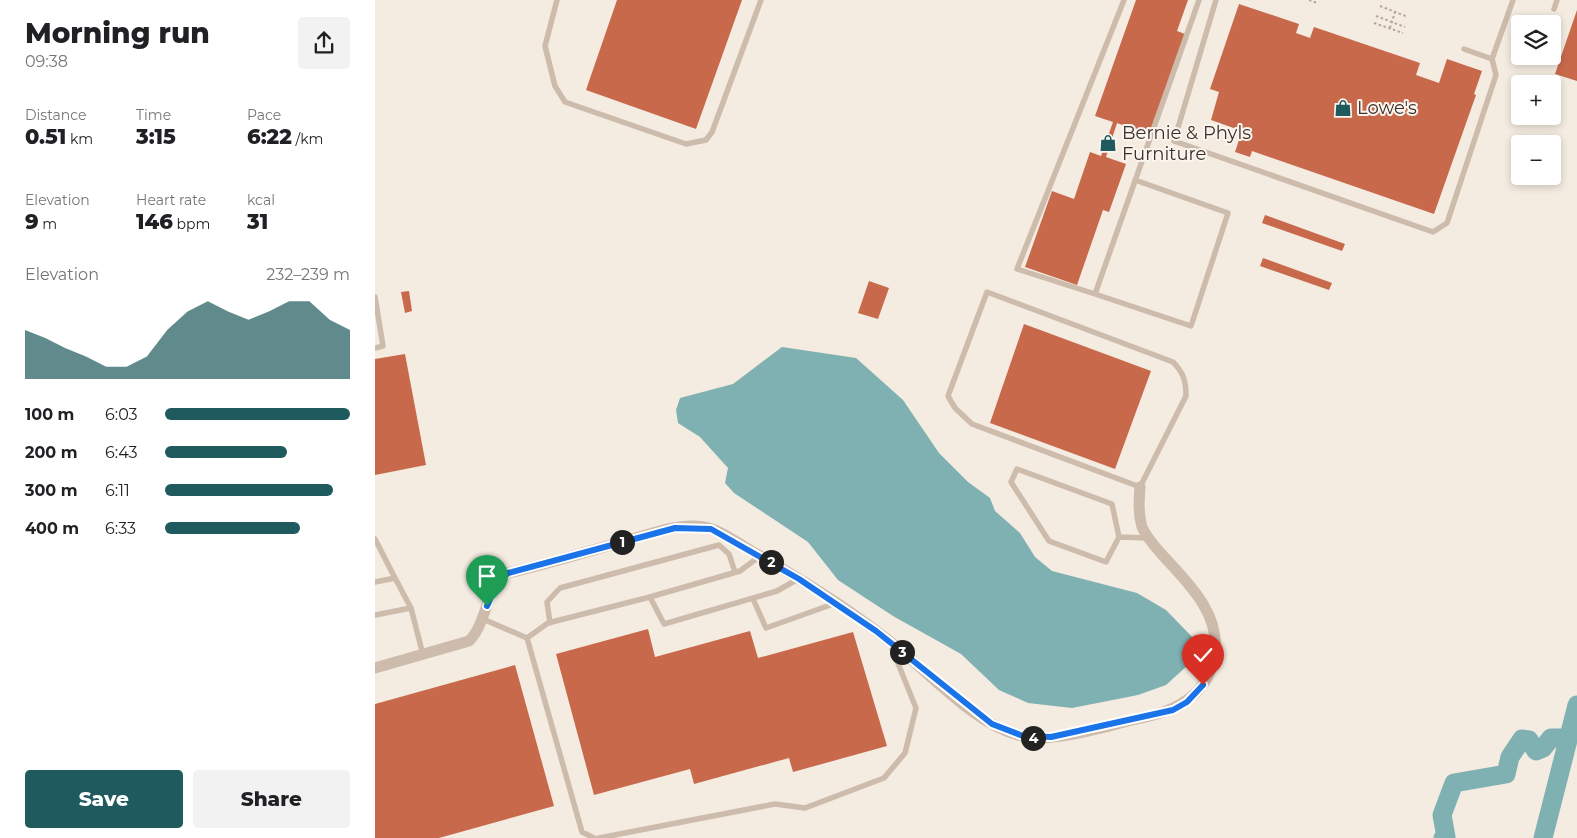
<!DOCTYPE html>
<html lang="en">
<head>
<meta charset="utf-8">
<style>
	body { margin:0; font-family:Montserrat,sans-serif; background:#f2f2f2; color:#202124; height:100vh; display:flex; flex-direction:column; font-size:19px; white-space:nowrap }
	* { box-sizing:border-box; margin:0 }
	p { font-size:16px; color:#757577 }
	.icon { flex:none; width:28px; height:28px; fill:none; stroke:currentColor; stroke-width:2; stroke-linecap:round; stroke-linejoin:round }
	.map { position:relative; flex:1; overflow:hidden }
	.details { display:flex; flex-direction:column; background:#fff; width:375px }
	.details>* { flex:none }
	.controls { position:absolute; left:1136px; top:15px; display:grid; gap:10px }
	.controls a { display:grid; place-items:center; width:50px; height:50px; border-radius:5px; background:#fff; box-shadow:0 2px 8px #0003; font-size:25px }
	.pin { position:absolute; display:grid; place-items:center; width:42px; height:42px; color:#fff; margin:-51px -21px; border-radius:50% 50% 50% 0; rotate:-45deg; box-shadow:0 0 5px #0007 }
	.pin .icon { rotate:45deg }
	.km { position:absolute; width:25px; height:25px; margin:-12px; border-radius:50%; background:#222; color:#fff; font-size:14px; line-height:25px; text-align:center }
	.round { display:grid; place-items:center; flex:none; width:52px; height:52px; border-radius:5px; background:#f2f2f2 }
	.head { display:flex; align-items:center; justify-content:space-between; height:85px; padding:0 25px }
	h1 { font-size:28px; font-weight:800; line-height:38px }
	.figures { display:grid; grid-template-columns:repeat(3,1fr); gap:8px; height:85px; padding:5px 25px }
	.figures div { display:grid; align-content:center }
	.figures b { font-size:21px; font-weight:800 }
	.figures small { font-size:14px; font-weight:400 }
	.figures p { font-size:14px }
	.chart { height:140px; padding:10px 25px }
	.chart p { display:flex; justify-content:space-between }
	.chart svg { width:100%; height:90px; margin-top:5px; fill:#1f5a5e; opacity:.7 }
	.button { display:flex; gap:10px; margin-top:auto; padding:10px 25px }
	.button a { flex:1; height:58px; border-radius:5px; background:#1f5a5e; color:#fff; font-size:20px; font-weight:800; line-height:58px; text-align:center }
	.button a+a { background:#f2f2f2; color:#202124 }
	ul { padding:0 25px; list-style:none; font-size:16px }
	li { display:grid; grid-template-columns:80px 60px 1fr; align-items:center; height:38px }
	li i { height:12px; border-radius:6px; background:#1f5a5e }
	main { display:flex; flex:1; min-height:0 }
	.map>svg:first-child { display:block }
	.water { fill:#7fb0b2 }
	.lines { fill:none; stroke-linecap:round; stroke-linejoin:round }
	.river { stroke:#7fb0b2; stroke-width:19 }
	.building { fill:#c8694b }
	.path { stroke:#b9a596; stroke-width:2; stroke-dasharray:2.5 2.5; stroke-linecap:butt }
	.service { stroke:#cdbbac; stroke-width:5.5 }
	.minor { stroke:#cdbbac; stroke-width:11 }
	.route-casing { stroke:#fff; stroke-width:10 }
	.route { stroke:#1a73e8; stroke-width:6 }
	.labels { text-anchor:middle; stroke-width:4; stroke-linejoin:round; paint-order:stroke }
	.poi-label { font-size:18px; fill:#3b302b; stroke:#fbf5ee; text-anchor:start }
</style>
</head>
<body>
<main>
<section class="details">
<div class="head"><div><h1>Morning run</h1><p>09:38</p></div><a class="round"><svg class="icon" aria-label="share" viewBox="0 0 24 24"><path d="M12 15V3M7 8l5-5 5 5M5 13v7h14v-7"/></svg></a></div>
<div class="figures">
<div><p>Distance</p><b>0.51<small> km</small></b></div>
<div><p>Time</p><b>3:15</b></div>
<div><p>Pace</p><b>6:22<small> /km</small></b></div>
</div>
<div class="figures">
<div><p>Elevation</p><b>9<small> m</small></b></div>
<div><p>Heart rate</p><b>146<small> bpm</small></b></div>
<div><p>kcal</p><b>31</b></div>
</div>
<div class="chart"><p><span>Elevation</span>232–239 m</p>
<svg viewBox="0 0 160 44" preserveAspectRatio="none"><path d="M0 44V20L10 24L20 29L30 33L40 38L50 38L60 33L70 20L80 11L90 6L100 11L110 15L120 11L130 6L140 6L150 15L160 20V44z"/></svg>
</div>
<ul>
<li><b>100 m</b>6:03<i style="width:100%"></i></li>
<li><b>200 m</b>6:43<i style="width:66%"></i></li>
<li><b>300 m</b>6:11<i style="width:91%"></i></li>
<li><b>400 m</b>6:33<i style="width:73%"></i></li>
</ul>
<div class="button"><a>Save</a><a>Share</a></div>
</section>
<div class="map">
<svg width="1202" height="838" viewBox="0 0 1202 838">
	<rect width="100%" height="100%" fill="#f4ebe1"/>
	<path class="water" d="M407,347L481,358L528,400L564,453L593,482L615,498L620,511L645,533L660,557L677,571L762,593L791,610L823,643L813,665L791,685L763,695L697,708L653,703L624,690L586,654L518,616L463,580L433,542L359,493L350,483L353,468L325,437L303,423L301,410L305,398L358,384Z"/>
	<g class="lines">
		<path class="river" d="M1068,838L1071,837L1067,815L1079,783L1131,774L1135,757L1147,739L1154,740L1161,751L1168,748L1176,738H1193
			M1168,838L1202,705"/>
	</g>
	<path class="building" d="M242,0H367L321,129L211,90Z
		M761,0H813L802,31L810,34L774,135L742,123L731,157L751,164L734,212L728,210L702,285L650,267L677,191L699,199L715,152L726,156L738,122L720,116Z
		M864,4L924,24L921,33L935,38L939,27L1045,63L1041,75L1064,83L1072,59L1107,71L1099,94L1101,95L1059,214L877,151L875,157L860,152L867,131L836,120L844,92L835,89Z
		M1202,10V81L1180,74Z
		M890,215L970,244L967,251L887,223Z
		M888,258L957,283L954,290L885,266Z
		M494,281L514,288L503,319L483,313Z
		M34,291L37,311L30,313L26,292Z
		M649,324L776,371L740,469L615,423Z
		M30,354L51,465L0,475V359Z
		M273,629L280,657L375,631L383,658L478,632L512,746L418,772L414,758L319,784L315,769L219,795L181,654Z
		M140,665L179,806L64,838H0V704Z"/>
	<g class="lines">
		<path class="path" d="M934,0L942,3
			M1005,6L1033,17
			M1001,16L1030,27
			M999,23L1028,33
			M1015,28L1020,12"/>
		<path class="service" d="M182,0L170,46L180,86L190,102L311,144L331,140L337,132L386,0
			M749,0L642,269L720,294L824,0
			M841,0L799,141L1058,232L1072,223L1121,75L1117,59L1089,49
			M1179,9L1182,0
			M1117,59L1138,0
			M612,292L798,362C809,373 811,382 811,396L765,487L597,424L580,408L573,396Z
			M720,294L816,326L853,213L760,180
			M0,297L8,346L0,348
			M744,537L731,562L674,541L636,482L642,469L737,504L744,537L773,538
			M0,539L20,578L0,582
			M20,578L36,608
			M275,597L365,571L385,556
			M378,599L391,628L461,603
			M0,615L36,608L48,655
			M108,619L152,638L207,832L219,838
			M175,623L172,602L185,588L344,545L354,554L360,572
			M152,638L173,623L275,597L289,624L402,591L423,579
			M224,838L400,804L430,808L509,778L530,753L541,708L516,646"/>
		<path class="minor" d="M0,668L94,641C113,622 111,584 133,573C172,564 211,552 250,541C276,534 307,521 334,528C349,532 364,544 378,552C430,581 483,614 529,653C562,681 607,730 652,737C683,742 734,725 766,718C802,711 834,694 840,654C845,615 816,586 791,559C783,550 772,539 767,527C763,514 764,501 765,487"/>
	</g>
	<g class="lines">
		<g class="route-casing">
			<path id="route" d="M112,606L122,583L133,573L300,528L336,529L424,579L501,631L617,724L648,736L676,737L798,710L812,702L828,685"/>
		</g>
		<use href="#route" class="route"/>
	</g>
	<defs>
		<g id="shop-bare" transform="scale(1.35)"><path d="M-5-2.5h2.3a2.7 3.5 0 0 1 5.4 0H5L5.5 6h-11ZM-1.5-2.5h3a1.5 2.3 0 0 0-3 0Z" fill="#1f5a5e" stroke="#fbf5ee" stroke-width="2.5" paint-order="stroke"/></g>
	</defs>
	<g fill-rule="evenodd">
		<use href="#shop-bare" x="968" y="108"/>
		<use href="#shop-bare" x="733" y="143"/>
	</g>
	<g class="labels">
		<g class="poi-label">
			<text x="982" y="114">Lowe's</text>
			<text x="747" y="139">Bernie &amp; Phyls<tspan x="747" dy="21">Furniture</tspan></text>
		</g>
	</g>
</svg>
<div class="controls">
<a><svg class="icon" aria-label="layers" viewBox="0 0 24 24"><path d="M12 4l9 5-9 5-9-5zM3 14l9 5 9-5"/></svg></a>
<a>+</a>
<a>−</a>
</div>
<div class="pin" style="left:112px;top:606px;background:#1e9e55"><svg class="icon" aria-label="arrive" viewBox="0 0 24 24"><path d="M6 21V4h12l-3 4 3 4H6"/></svg></div>
<div class="pin" style="left:828px;top:685px;background:#d93025"><svg class="icon" aria-label="check" viewBox="0 0 24 24"><path d="M5 12l5 5 9-10"/></svg></div>
<b class="km" style="left:247px;top:542px">1</b>
<b class="km" style="left:396px;top:562px">2</b>
<b class="km" style="left:527px;top:652px">3</b>
<b class="km" style="left:658px;top:738px">4</b>
</div>
</main>
</body>
</html>
